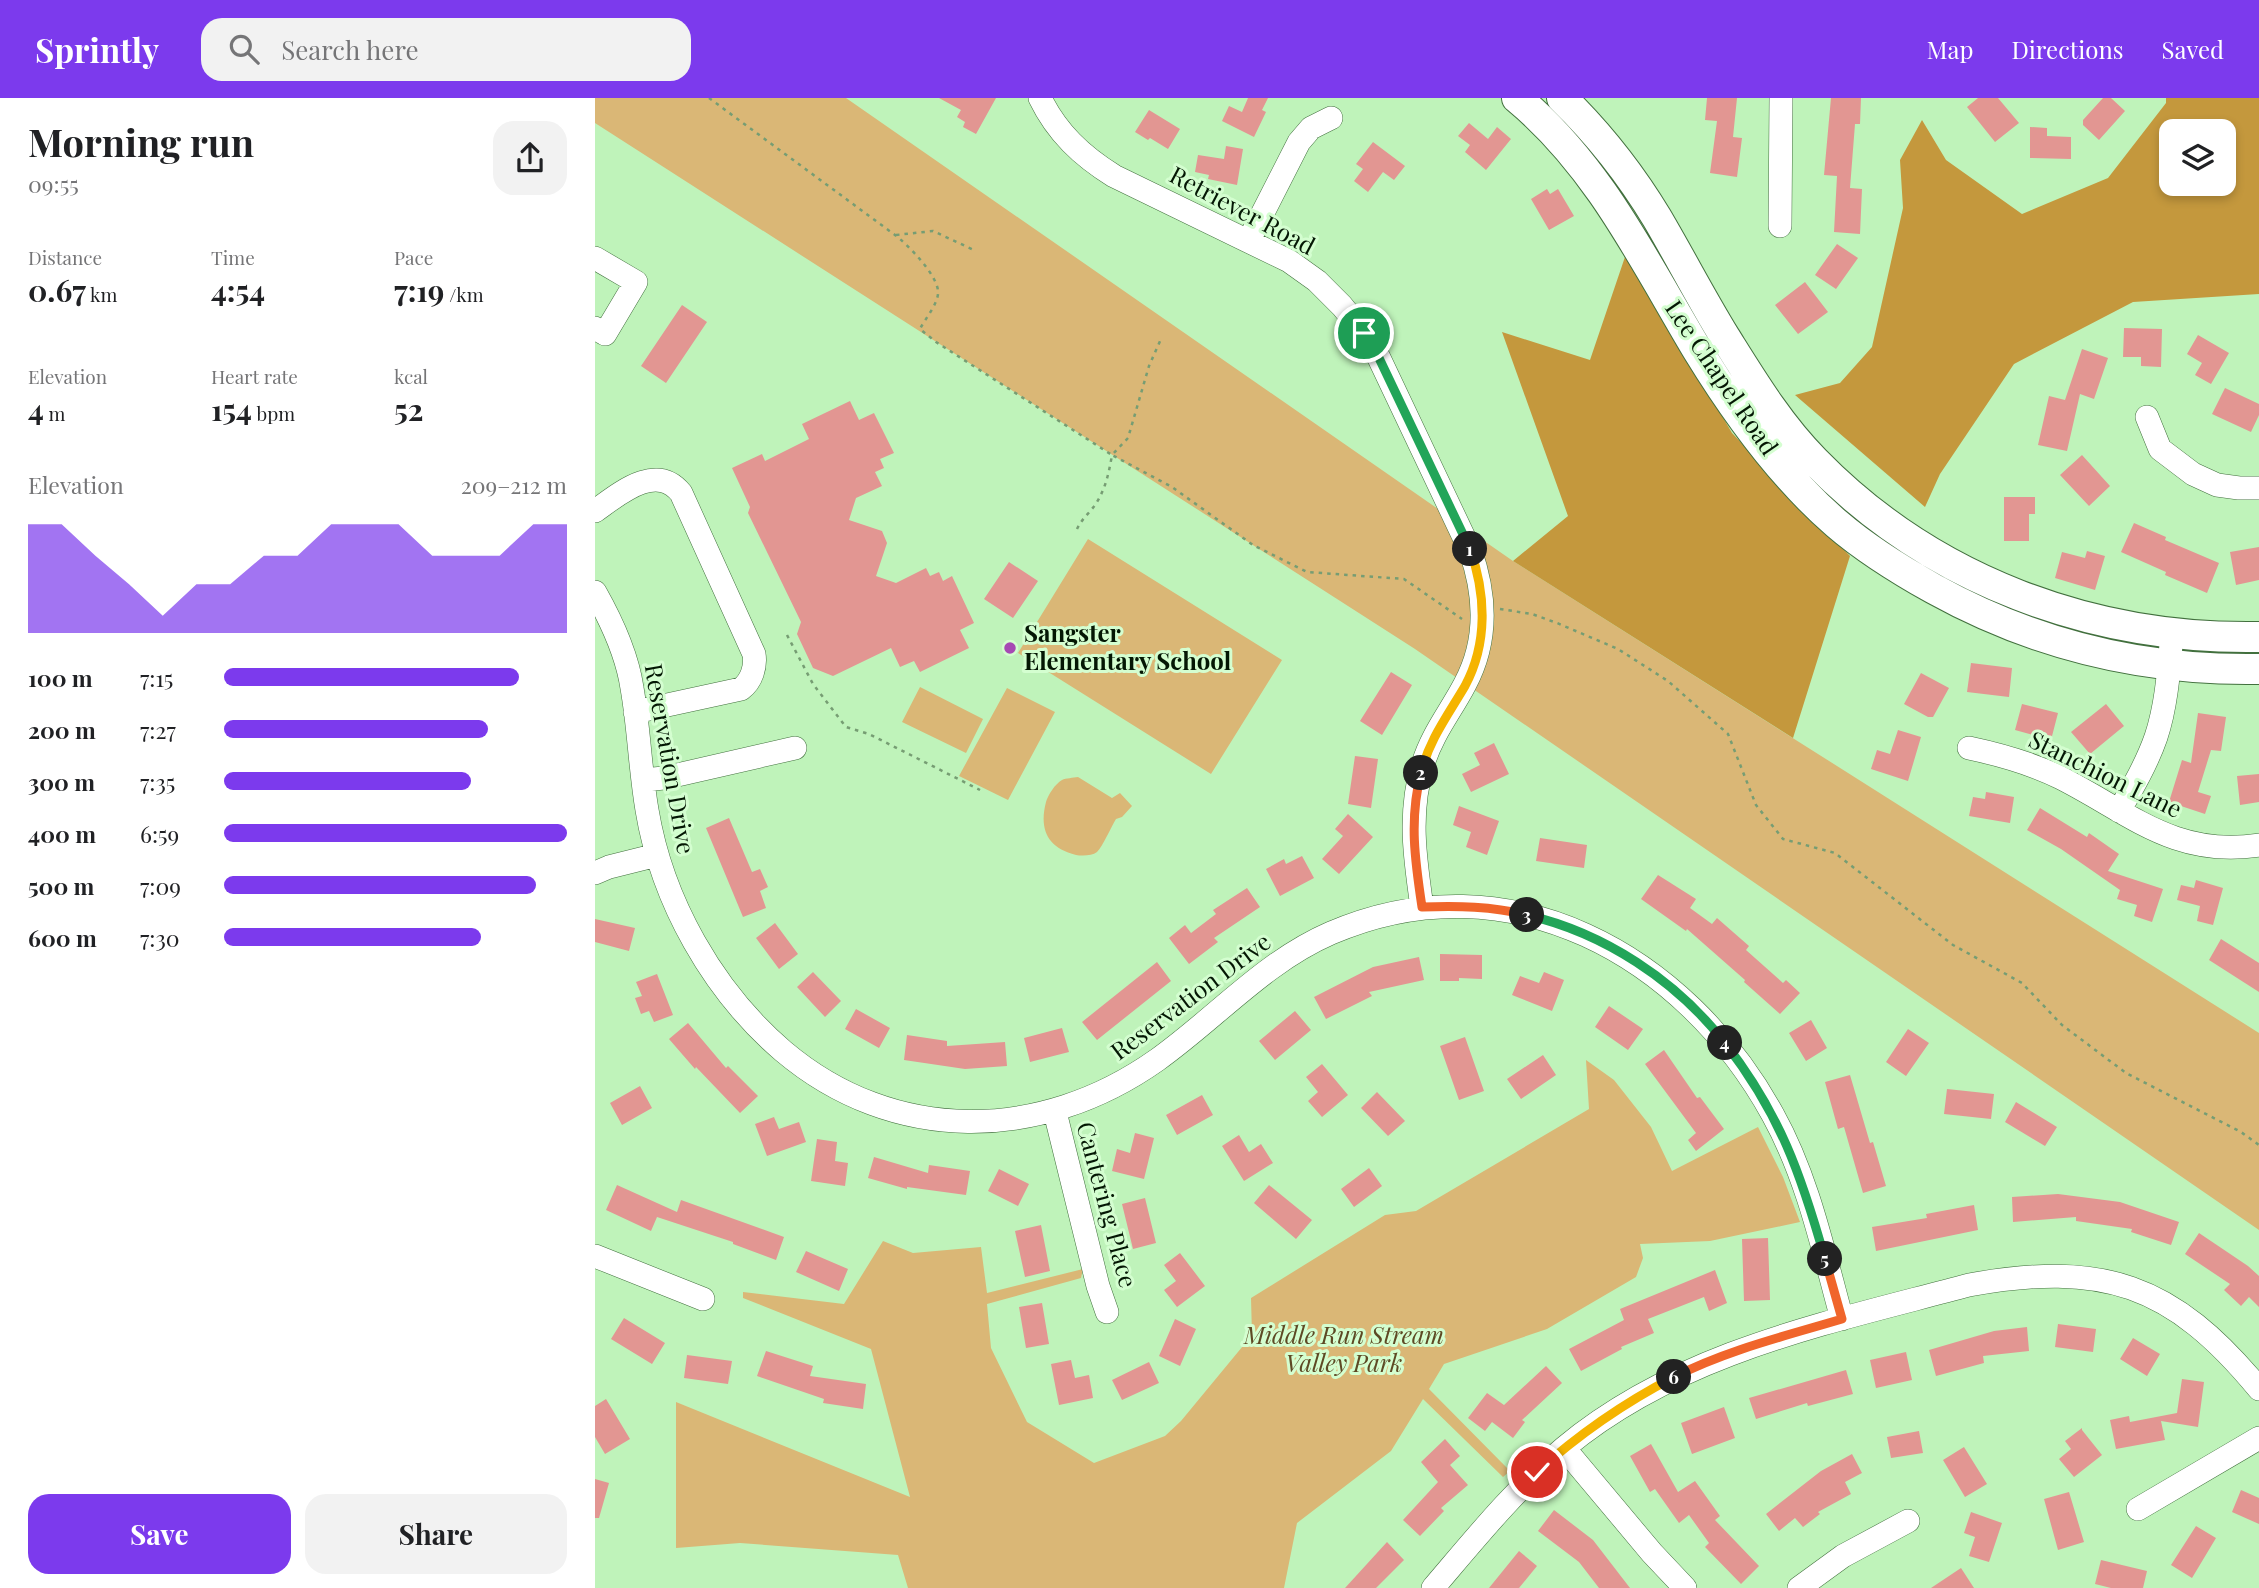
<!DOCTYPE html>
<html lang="en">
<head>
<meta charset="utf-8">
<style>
	body { margin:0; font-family:"Playfair Display",serif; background:#f2f2f2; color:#202124; height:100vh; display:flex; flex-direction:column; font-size:26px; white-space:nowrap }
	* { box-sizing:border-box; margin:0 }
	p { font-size:23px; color:#757577 }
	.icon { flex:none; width:38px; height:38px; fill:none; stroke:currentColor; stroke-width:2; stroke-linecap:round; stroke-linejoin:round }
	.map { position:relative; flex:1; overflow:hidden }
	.details { display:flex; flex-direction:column; background:#fff; width:595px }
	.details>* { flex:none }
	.buttons { position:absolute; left:1564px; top:21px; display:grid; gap:14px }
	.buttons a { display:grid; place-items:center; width:77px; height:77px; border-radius:14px; background:#fff; box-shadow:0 4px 10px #0003; font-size:35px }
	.pin { position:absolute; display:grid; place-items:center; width:60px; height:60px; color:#fff; margin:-30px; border:4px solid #fff; border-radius:50%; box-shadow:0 2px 7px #0007 }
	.km { position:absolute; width:35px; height:35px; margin:-18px; border-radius:50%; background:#222; color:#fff; font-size:19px; line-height:35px; text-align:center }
	.round { display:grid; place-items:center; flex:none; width:74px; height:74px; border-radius:21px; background:#f2f2f2 }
	.summary { display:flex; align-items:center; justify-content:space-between; height:119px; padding:0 28px }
	h1 { font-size:38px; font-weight:700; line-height:52px }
	.metrics { display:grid; grid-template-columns:repeat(3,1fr); gap:10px; height:119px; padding:7px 28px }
	.metrics div { display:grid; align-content:center }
	.metrics b { font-size:30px; font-weight:700 }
	.metrics small { font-size:19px; font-weight:400 }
	.metrics p { font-size:19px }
	.chart { height:196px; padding:14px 28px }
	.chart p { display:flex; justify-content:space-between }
	.chart svg { width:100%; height:126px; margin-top:7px; fill:#7c3aed; opacity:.7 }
	.action { display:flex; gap:14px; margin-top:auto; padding:14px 28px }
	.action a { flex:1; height:80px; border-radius:21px; background:#7c3aed; color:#fff; font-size:28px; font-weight:700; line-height:80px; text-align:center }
	.action a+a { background:#f2f2f2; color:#202124 }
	ul { padding:0 28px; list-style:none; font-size:23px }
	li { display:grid; grid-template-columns:112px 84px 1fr; align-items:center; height:52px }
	li i { height:18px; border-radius:9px; background:#7c3aed }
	header { display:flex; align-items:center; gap:42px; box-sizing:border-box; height:98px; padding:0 35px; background:#7c3aed; color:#fff }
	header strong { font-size:33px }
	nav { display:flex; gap:38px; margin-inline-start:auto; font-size:24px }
	.search { width:490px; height:63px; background:#f2f2f2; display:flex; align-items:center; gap:18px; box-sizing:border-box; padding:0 24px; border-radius:21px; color:#757577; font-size:26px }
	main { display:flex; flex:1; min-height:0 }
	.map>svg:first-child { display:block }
	.green { fill:#dab776 }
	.forest { fill:#c4983d; fill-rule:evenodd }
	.building { fill:#e29692 }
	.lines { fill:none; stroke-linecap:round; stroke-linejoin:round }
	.minor-casing { stroke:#42703e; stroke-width:24 }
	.major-casing { stroke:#42703e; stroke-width:32 }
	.path { stroke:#769d73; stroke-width:2.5; stroke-dasharray:3.5 5; stroke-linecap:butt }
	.minor { stroke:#fff; stroke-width:23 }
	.major { stroke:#fff; stroke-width:30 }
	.split-1-casing { stroke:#fff; stroke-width:14 }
	.split-2-casing { stroke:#fff; stroke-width:14 }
	.split-3-casing { stroke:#fff; stroke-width:14 }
	.split-4-casing { stroke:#fff; stroke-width:14 }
	.split-5-casing { stroke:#fff; stroke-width:14 }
	.split-6-casing { stroke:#fff; stroke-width:14 }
	.split-7-casing { stroke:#fff; stroke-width:14 }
	.split-1 { stroke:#22a559; stroke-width:9 }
	.split-2 { stroke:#f5b400; stroke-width:9 }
	.split-3 { stroke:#f0652b; stroke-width:9 }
	.split-4 { stroke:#22a559; stroke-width:9 }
	.split-5 { stroke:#22a559; stroke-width:9 }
	.split-6 { stroke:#f0652b; stroke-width:9 }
	.split-7 { stroke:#f5b400; stroke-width:9 }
	.poi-dot { fill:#a649b3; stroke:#d4fed0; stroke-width:2.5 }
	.labels { text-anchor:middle; stroke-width:6; stroke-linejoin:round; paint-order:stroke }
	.street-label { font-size:24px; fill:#041704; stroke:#d4fed0 }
	.poi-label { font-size:24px; font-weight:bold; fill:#041704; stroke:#d4fed0; text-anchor:start }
	.park-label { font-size:24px; font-style:italic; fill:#5d4924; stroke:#d4fed0 }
</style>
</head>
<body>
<header>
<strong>Sprintly</strong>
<div class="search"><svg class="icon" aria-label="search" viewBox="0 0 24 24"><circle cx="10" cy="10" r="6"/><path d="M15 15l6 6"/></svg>Search here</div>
<nav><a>Map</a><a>Directions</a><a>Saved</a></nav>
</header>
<main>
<section class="details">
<div class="summary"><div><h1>Morning run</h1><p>09:55</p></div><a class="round"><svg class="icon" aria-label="share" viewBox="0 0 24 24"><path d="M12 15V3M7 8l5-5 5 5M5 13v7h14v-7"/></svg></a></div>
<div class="metrics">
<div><p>Distance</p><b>0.67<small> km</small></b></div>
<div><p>Time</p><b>4:54</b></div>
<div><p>Pace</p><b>7:19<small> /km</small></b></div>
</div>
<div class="metrics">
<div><p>Elevation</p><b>4<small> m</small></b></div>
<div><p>Heart rate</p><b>154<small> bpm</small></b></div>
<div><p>kcal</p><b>52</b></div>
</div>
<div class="chart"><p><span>Elevation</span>209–212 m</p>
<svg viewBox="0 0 160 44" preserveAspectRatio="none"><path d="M0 44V6L10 6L20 17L30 27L40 38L50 27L60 27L70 17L80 17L90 6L100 6L110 6L120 17L130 17L140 17L150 6L160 6V44z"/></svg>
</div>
<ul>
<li><b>100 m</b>7:15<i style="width:86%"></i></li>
<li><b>200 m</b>7:27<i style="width:77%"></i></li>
<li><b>300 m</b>7:35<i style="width:72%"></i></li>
<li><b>400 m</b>6:59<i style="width:100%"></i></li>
<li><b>500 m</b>7:09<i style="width:91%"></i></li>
<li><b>600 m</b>7:30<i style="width:75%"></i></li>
</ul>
<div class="action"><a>Save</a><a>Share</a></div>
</section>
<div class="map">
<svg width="1664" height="1490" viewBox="0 0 1664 1490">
	<rect width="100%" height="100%" fill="#bff3ba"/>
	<path class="green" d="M0,0H251L918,463L1664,935V1132L820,551L0,25Z
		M493,441L687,562L616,676L423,555Z
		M325,589L388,621L371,655L307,624Z
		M412,590L460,614L413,702L364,678Z
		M483,679L517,700L525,695L537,708L527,719L521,721C516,729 508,748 502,754C497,758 487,758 481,757C452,750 444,731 451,704C453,697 460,686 467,682C471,680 478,680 483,679Z
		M991,962L1019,982L1056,1029L1077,1073L1163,1029L1188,1079L1205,1124L1115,1143L1045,1146L1048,1160L1041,1179L952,1231L849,1266L834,1291L915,1373L908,1379L828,1301L796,1353L702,1425L689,1490H313L303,1457L145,1445L81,1450V1304L315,1399L276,1251L148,1200V1194L249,1206L288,1143L318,1155L386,1149L392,1195L488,1171L486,1180L392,1206L396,1250L432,1324L499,1365L570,1338L586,1323L657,1237L656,1200L790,1117L821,1113L994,1011Z"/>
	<path class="forest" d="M1571,0H1664V196L1538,204L1419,266L1345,376L1330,409L1200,297L1245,285L1277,249L1308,110L1305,62L1327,22L1351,62L1427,116L1513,80L1571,5ZM1629,33V86H1577V33Z
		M1032,153L1137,335L1255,458L1198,640L918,463L973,418L907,234L995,262Z"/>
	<path class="building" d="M344,0H401L381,36L368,29L370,24L362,19L366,12Z
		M653,0H673L667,12L671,14L659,39L627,23L634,8L647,14Z
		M1112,0H1142L1138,39L1147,40L1142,79L1115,75L1122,23L1110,22Z
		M1236,0H1266L1265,26H1260L1255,90L1267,91L1265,136L1239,134L1242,78L1229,77Z
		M1383,0H1403L1424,25L1400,44L1372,9Z
		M1508,0H1516L1530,13L1504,42L1488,27V22Z
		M554,12L585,31L573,51L555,40L553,42L540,34Z
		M874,25L893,41L902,29L916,41L891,72L870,54L875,47L863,38Z
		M1435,29L1452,30V38L1476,39V61L1435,60Z
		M778,44L810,68L799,82L788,74L773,94L759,83L768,71L761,66Z
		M631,48L648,51L642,87L613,81L614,77L600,74L603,57L629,61Z
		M952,91L955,96L963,91L979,118L954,132L936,101Z
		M1242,146L1263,160L1241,191L1220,177Z
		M1210,184L1233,214L1203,236L1180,207Z
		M87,207L112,224L71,285L46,268Z
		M1529,230L1567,231L1566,269L1546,268V259H1528Z
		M1603,237L1634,255L1616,286L1600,277L1607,265L1592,256Z
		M1487,251L1513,260L1499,301L1485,296L1472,353L1443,347L1454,298L1470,302Z
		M1630,290L1664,306V317L1656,334L1617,316Z
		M255,303L264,322L279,315L299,355L285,361L289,370L280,374L287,388L261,400L254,422L287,433L292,445L281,478L301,485L331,470L335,478L344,474L348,483L357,478L379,525L365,532L374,550L325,574L319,563L305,569L296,550L238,578L218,570L202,536L206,524L153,415L155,409L137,370L167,356L170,363L214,341L207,326Z
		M1487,357L1515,388L1494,408L1465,377Z
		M1409,399H1440V416H1434V443H1409Z
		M1539,425L1571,439L1570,442L1624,465L1612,495L1570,477L1571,474L1526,454Z
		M1664,449V482L1641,487L1635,454Z
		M1492,453L1510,458L1500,492L1460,480L1467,454L1490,460Z
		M414,464L443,483L418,520L389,501Z
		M1376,565L1417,570L1414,599L1372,594Z
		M796,574L817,587L787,637L765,623Z
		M1326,575L1354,590L1338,619H1333L1309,606Z
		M1427,606L1463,615L1456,642L1420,632Z
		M1511,606L1529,628L1495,656L1476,634Z
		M1603,615L1631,619L1626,653L1616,652L1603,694L1616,698L1610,716L1574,704L1587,662L1596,665Z
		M1303,632L1326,639L1313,683L1276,671L1282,652L1295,656Z
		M899,645L914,676L876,694L867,676L885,667L879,655Z
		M760,658L783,661L776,710L753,706Z
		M1664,676V704L1645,707L1642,678Z
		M1391,694L1419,699L1415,725L1374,718L1378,699L1390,701Z
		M864,708L904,723L892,757L871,749L876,734L858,727Z
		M1445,710L1492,739L1494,735L1524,756L1513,773L1568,791L1557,824L1539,818L1542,807L1522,801L1525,792L1466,751L1432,732Z
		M753,716L778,739L744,776L727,761L748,738L740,731Z
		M134,720L157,774L165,771L173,789L165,793L171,810L148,819L111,730Z
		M945,740L992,747L989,770L941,763Z
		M707,758L719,780L685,798L671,771L689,761L691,766Z
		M1063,777L1101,801L1095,810L1117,826L1122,820L1154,848L1151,852L1188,885L1191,882L1205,895L1185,916L1149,884L1150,882L1092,831L1091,833L1046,801Z
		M1601,782L1628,790L1618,827L1602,823L1605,808L1582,802L1586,787L1599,790Z
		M652,790L665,809L619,840L623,844L594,866L574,840L590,827L596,835L621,816L618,812Z
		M0,821L40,830L34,853L0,844Z
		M180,825L203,856L184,871L161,840Z
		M1626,841L1664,865V894L1614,862Z
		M845,856L887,857V881L864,880V883H845Z
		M824,859L829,882L774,894L777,898L731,921L719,899L778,869Z
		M562,864L576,883L502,942L487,924Z
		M218,874L246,903L230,919L202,889Z
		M949,874L969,882L957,913L917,897L925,878L944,885Z
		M62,876L78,917L59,924L54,913L46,916L40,900L47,898L41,884Z
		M1014,908L1048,931L1033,952L1000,929Z
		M261,911L295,930L284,950L250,931Z
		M700,913L716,932L680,962L664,943Z
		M1216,922L1232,950L1211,963L1194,935Z
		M93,925L131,970L133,968L163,998L145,1015L101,969L100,971L74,941Z
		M467,930L474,954L435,964L429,940Z
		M1313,931L1334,945L1311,978L1291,964Z
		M312,937L352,943V948L410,944L412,968L370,971L309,962Z
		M870,939L889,993L864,1002L845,948Z
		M1069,952L1102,1000L1105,999L1129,1031L1101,1053L1093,1042L1101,1035L1050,966Z
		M948,957L961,977L926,1001L912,981Z
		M727,966L753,997L727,1019L713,1003L723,994L711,979Z
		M1255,977L1275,1045L1278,1044L1291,1088L1268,1095L1249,1029L1243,1031L1230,984Z
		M45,988L57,1010L27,1027L15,1005Z
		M1352,991L1399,996L1396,1021L1349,1016Z
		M782,994L810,1023L793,1038L766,1010Z
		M607,997L618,1017L582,1037L571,1017Z
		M1421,1004L1462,1029L1450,1048L1410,1024Z
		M179,1019L184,1031L204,1024L211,1044L172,1058L160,1026Z
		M540,1035L559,1040L549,1081L517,1073L522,1051L535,1055Z
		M644,1037L654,1054L666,1046L678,1065L649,1083L627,1048Z
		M222,1041L242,1044L240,1063L253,1065L250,1088L216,1083Z
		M279,1059L333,1075L334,1067L375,1073L371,1097L312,1089V1091L273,1080Z
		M774,1070L787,1088L759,1109L746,1091Z
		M404,1071L434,1086L423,1108L393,1093Z
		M22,1087L82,1114L86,1102L189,1139L181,1162L138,1146V1144L62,1119L56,1133L11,1112Z
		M674,1087L717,1122L701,1141L659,1105Z
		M1463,1096L1525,1104L1584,1124L1576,1147L1536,1134L1537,1131L1481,1123V1119L1418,1124L1417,1099Z
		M550,1100L561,1145L538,1151L527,1106Z
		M1379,1107L1383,1132L1281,1153L1277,1129L1332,1120L1331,1116Z
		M446,1127L455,1173L430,1179L420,1133Z
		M1604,1135L1653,1168L1664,1178V1209L1654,1199L1646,1208L1629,1192L1635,1186L1590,1156Z
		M1173,1140L1175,1202L1149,1203L1147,1141Z
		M211,1153L253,1171L244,1193L201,1174Z
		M585,1155L610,1188L582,1209L569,1192L581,1183L569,1167Z
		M1120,1172L1132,1205L1114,1213L1109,1199L1053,1221L1059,1235L1026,1249L1027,1251L986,1273L974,1251L1029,1222L1025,1211Z
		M447,1205L454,1246L431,1250L424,1209Z
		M29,1220L70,1245L57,1266L16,1241Z
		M580,1221L601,1231L585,1268L564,1258Z
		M1463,1226L1501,1231L1498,1254L1460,1249Z
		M1432,1229L1434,1253L1388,1258L1389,1265L1341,1278L1334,1252L1399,1233Z
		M1538,1240L1565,1256L1552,1278L1525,1261Z
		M171,1253L218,1268L215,1278L271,1286L268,1311L228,1305L229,1301L162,1278Z
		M1311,1254L1317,1282L1281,1290L1275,1262Z
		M92,1257L137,1263L133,1286L89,1280Z
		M476,1262L480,1280L494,1277L498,1300L464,1307L456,1266Z
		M554,1264L564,1285L527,1302L517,1282Z
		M951,1268L967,1285L927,1322L930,1324L918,1340L897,1324L890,1333L873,1320L892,1295L909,1307Z
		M1251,1272L1258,1296L1213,1308L1212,1305L1161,1321L1154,1300Z
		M1587,1281L1609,1284L1603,1329L1566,1323L1570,1342L1521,1351L1515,1322L1534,1318L1535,1324L1582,1315Z
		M11,1301L35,1341L10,1356L0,1339V1308Z
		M1129,1309L1140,1340L1097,1356L1086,1325Z
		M1487,1330V1332L1507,1357L1479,1379L1464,1361L1476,1351L1470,1343Z
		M1324,1333L1328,1355L1296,1360L1292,1339Z
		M850,1341L865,1358L855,1367L873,1387L846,1410L849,1413L825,1438L808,1422L843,1384L826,1364Z
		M1056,1346L1083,1394L1100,1383L1125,1418L1120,1422L1164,1468L1146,1486L1110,1449L1114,1445L1094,1417L1084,1425L1060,1391L1055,1394L1035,1358Z
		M1369,1349L1392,1386L1370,1399L1348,1362Z
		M1257,1356L1267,1375L1250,1384L1256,1396L1223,1414L1225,1416L1208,1429L1200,1420L1184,1433L1171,1416L1226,1373Z
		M0,1381L14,1385L4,1420H0Z
		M1646,1392L1664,1400V1426L1637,1414Z
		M1474,1394L1489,1444L1463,1452L1449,1401Z
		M959,1412L998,1442L1035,1490H1004L984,1464L943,1433Z
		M1376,1414L1407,1425L1394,1464L1374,1458L1380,1439L1369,1435Z
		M1601,1428L1621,1440L1597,1480L1576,1467Z
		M792,1444L809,1462L781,1490H750Z
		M924,1453L942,1468L924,1490H894Z
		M1506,1462L1552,1473L1548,1490H1516L1500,1486Z
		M1366,1470L1379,1490H1336Z"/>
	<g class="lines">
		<g class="minor-casing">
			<path id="minor" d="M445,0C462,35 487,58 519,78L694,163L722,183L747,208L769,235L784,260L875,452C891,497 893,543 870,586C856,613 837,636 828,666C813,714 820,761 827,809
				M1185,128L1186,0
				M654,142L704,44L716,30L736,20
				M0,160L41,184L10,236L0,230
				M1552,319L1565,351L1598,376L1622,387L1644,390H1664
				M0,413C24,396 61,364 86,395L159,556C161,568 157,583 146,591L40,614
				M0,494C17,524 32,556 37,590C44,630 45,671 52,712C67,803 118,893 188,953C299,1047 446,1044 562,962C621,920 669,864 736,835C914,758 1090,857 1178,1017C1213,1080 1228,1152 1247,1221
				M1374,650C1407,657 1436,665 1466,680C1535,715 1580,760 1664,747
				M48,682L69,680L200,650
				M1524,713C1538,689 1552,665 1561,639C1572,606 1574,569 1577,535
				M0,775L14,769L62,757
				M460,1014L503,1188L512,1214
				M0,1158L108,1201
				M969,1350L1057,1455L1090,1490
				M1543,1411L1664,1340
				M838,1490C879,1442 920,1391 969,1350C1084,1254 1233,1225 1374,1187C1507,1163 1577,1185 1664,1291
				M1204,1490L1248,1458L1313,1423"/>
		</g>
		<g class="major-casing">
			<path id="major" d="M922,0C1004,68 1049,163 1103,253C1141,315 1186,378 1242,426C1271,451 1305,472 1339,491C1440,547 1549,573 1664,571
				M967,0C1003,35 1036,77 1062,120C1085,159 1106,200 1130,239C1157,282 1184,327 1220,363C1337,483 1498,542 1664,539"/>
		</g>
		<path class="path" d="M114,0L300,137C313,147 345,179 343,196C342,207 330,221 325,231L341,244L517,357L533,340L554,268L566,241
			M301,137L338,133L381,153
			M482,431C487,420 496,414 502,404C511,389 514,374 517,357L577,389L658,447L712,474L809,481L867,521
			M905,511L937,516L962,525L1023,551L1073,583L1133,636L1161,707L1188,741L1240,755L1358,847L1427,885L1467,927L1531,975L1646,1034L1664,1047
			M192,537L218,586L251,629L274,636L385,692"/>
		<use href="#minor" class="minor"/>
		<use href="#major" class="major"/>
	</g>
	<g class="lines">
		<g class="split-1-casing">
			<path id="split-1" d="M769,235L784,260L875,451"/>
		</g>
		<g class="split-2-casing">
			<path id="split-2" d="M826,675C834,642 853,617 870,588C893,545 891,496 875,451"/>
		</g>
		<g class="split-3-casing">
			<path id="split-3" d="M826,675C814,721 820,763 827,809C863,808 896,808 932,817"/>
		</g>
		<g class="split-4-casing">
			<path id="split-4" d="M932,817C1009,835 1081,882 1130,945"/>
		</g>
		<g class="split-5-casing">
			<path id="split-5" d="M1130,945C1185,1016 1206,1076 1230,1161"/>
		</g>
		<g class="split-6-casing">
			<path id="split-6" d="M1079,1279C1132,1252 1190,1238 1247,1221L1230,1161"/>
		</g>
		<g class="split-7-casing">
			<path id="split-7" d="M942,1374C984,1336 1029,1305 1079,1279"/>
		</g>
		<use href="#split-1" class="split-1"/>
		<use href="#split-2" class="split-2"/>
		<use href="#split-3" class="split-3"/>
		<use href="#split-4" class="split-4"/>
		<use href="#split-5" class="split-5"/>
		<use href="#split-6" class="split-6"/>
		<use href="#split-7" class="split-7"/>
	</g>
	<circle class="poi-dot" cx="415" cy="550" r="7"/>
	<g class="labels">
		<g class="street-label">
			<text transform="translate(647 113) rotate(28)" y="8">Retriever Road</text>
			<text transform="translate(1126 280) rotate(56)" y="8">Lee Chapel Road</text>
			<text transform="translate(74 661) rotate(80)" y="8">Reservation Drive</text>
			<text transform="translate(1510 677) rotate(26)" y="8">Stanchion Lane</text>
			<text transform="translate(596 899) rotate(-37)" y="8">Reservation Drive</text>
			<text transform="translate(511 1107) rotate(75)" y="8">Cantering Place</text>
		</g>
		<g class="poi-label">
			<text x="429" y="544">Sangster<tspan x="429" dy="28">Elementary School</tspan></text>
		</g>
		<g class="park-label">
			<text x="749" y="1246">Middle Run Stream<tspan x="749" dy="28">Valley Park</tspan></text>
		</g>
	</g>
</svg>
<div class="buttons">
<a><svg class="icon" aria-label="layers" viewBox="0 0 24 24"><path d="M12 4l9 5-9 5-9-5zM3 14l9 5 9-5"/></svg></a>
</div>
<div class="pin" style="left:769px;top:235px;background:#1e9e55"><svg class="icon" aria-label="arrive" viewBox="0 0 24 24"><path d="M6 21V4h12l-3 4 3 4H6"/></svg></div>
<div class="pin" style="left:942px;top:1374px;background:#d93025"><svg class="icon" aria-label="check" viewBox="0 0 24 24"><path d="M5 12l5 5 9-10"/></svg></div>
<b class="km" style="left:875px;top:451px">1</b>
<b class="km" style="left:826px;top:675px">2</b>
<b class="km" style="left:932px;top:817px">3</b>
<b class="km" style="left:1130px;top:945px">4</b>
<b class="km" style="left:1230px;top:1161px">5</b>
<b class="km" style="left:1079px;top:1279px">6</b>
</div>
</main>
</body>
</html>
